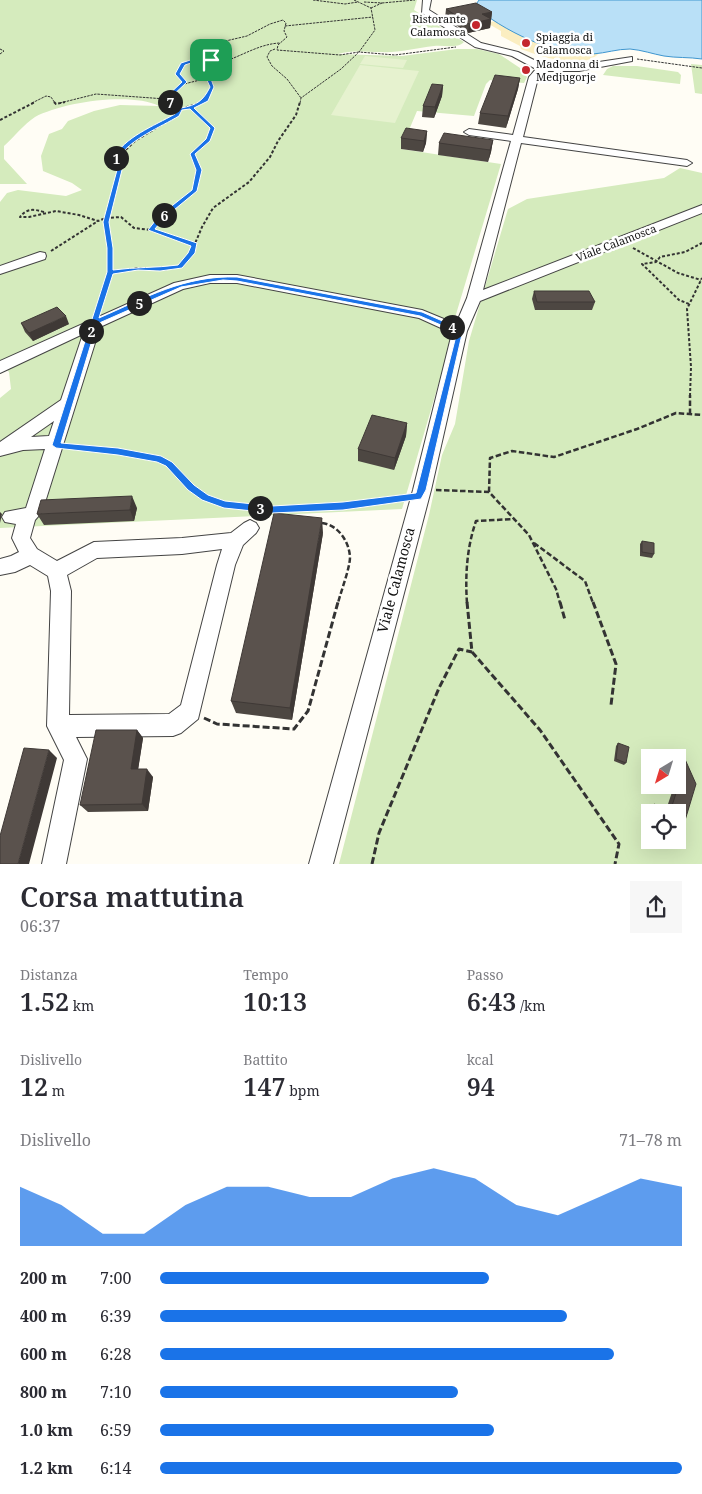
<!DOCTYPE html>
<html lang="it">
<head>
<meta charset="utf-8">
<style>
	body { margin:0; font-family:"Noto Serif",serif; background:#f7f7f7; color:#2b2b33; height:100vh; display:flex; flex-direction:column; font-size:19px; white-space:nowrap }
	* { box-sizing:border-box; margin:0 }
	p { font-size:16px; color:#7c7c81 }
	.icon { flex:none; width:28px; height:28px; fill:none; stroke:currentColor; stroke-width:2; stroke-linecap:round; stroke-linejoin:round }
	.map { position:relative; height:864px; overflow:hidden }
	.side { display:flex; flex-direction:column; background:#fff; flex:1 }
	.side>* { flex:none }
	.needle { width:32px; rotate:218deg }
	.controls { position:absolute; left:641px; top:749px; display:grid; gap:10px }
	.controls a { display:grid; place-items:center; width:45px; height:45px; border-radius:0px; background:#fff; box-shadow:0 5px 20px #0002; font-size:25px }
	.pin { position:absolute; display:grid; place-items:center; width:42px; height:42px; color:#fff; margin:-21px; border-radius:10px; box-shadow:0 2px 8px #0006 }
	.km { position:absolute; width:25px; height:25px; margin:-12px; border-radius:50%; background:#222; color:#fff; font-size:14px; line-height:25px; text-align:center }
	.round { display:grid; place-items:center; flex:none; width:52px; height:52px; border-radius:0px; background:#f7f7f7 }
	.head { display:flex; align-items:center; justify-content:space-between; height:85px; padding:0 20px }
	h1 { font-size:28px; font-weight:600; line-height:38px }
	.metrics { display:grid; grid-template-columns:repeat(3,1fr); gap:8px; height:85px; padding:5px 20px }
	.metrics div { display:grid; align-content:center }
	.metrics b { font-size:25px; font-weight:600 }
	.metrics small { font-size:14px; font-weight:400 }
	.metrics p { font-size:14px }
	.chart { height:140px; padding:10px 20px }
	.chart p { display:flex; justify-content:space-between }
	.chart svg { width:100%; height:90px; margin-top:5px; fill:#1a73e8; opacity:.7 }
	ul { padding:0 20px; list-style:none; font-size:16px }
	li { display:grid; grid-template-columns:80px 60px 1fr; align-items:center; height:38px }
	li i { height:12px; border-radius:6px; background:#1a73e8 }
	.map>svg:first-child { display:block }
	.green { fill:#d5ebbd; fill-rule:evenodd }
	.sand { fill:#fbeec1 }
	.pitch { fill:#e6f2cf }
	.water { fill:#b9e0f7; stroke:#3f96cf }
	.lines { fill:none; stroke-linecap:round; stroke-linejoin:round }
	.minor-casing { stroke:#444; stroke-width:2 }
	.path-far3 { stroke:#333; stroke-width:1; stroke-dasharray:2.5 1; stroke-linecap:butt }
	.path-far2 { stroke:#333; stroke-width:2; stroke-dasharray:3 2; stroke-linecap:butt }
	.path-far1 { stroke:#333; stroke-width:2.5; stroke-dasharray:5.5 2.5; stroke-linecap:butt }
	.path { stroke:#333; stroke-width:3; stroke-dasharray:7 3; stroke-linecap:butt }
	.minor { fill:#fff; fill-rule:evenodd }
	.wall { fill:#4d4742 }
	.shaded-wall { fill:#3f3936 }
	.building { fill:#5a524d; stroke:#3f3936 }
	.route { fill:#1a73e8; stroke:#fff; fill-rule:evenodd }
	.poi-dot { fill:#c4262e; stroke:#fff; stroke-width:2 }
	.labels { text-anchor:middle; stroke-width:5; stroke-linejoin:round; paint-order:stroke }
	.far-poi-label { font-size:11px; fill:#111; stroke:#fff; text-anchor:start }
	.far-street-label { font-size:11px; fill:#111; stroke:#fff }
	.street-label { font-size:14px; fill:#111; stroke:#fff }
</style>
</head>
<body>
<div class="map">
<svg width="702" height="864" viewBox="0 0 702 864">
	<rect width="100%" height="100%" fill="#fffdf5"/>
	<path class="green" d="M0,0H417L414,10L464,42C457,49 444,45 434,46C416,48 398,53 380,52C365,52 352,50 338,54L402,56L457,49H477L499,54L520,68L527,77L524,83L490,80L486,84L474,116L417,111L401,149L501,164L454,321L453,334L402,509L0,528V398L11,389L9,372L0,363V202L7,193L18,190L66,196L82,190L72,183L43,171L41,156L49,134L62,129L68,121L94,111L120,105L159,106C131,92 63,102 35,117C24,124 14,137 4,146V159L27,184H0Z
		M691,64L702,65V94L695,93Z
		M613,66H637L678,72L681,75L680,84L603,75L607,69Z
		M680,168L702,173V864H339L429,515L442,455L455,424L469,341L508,209L527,199L664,178ZM650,758H678V785H650ZM650,812H678V840H650Z"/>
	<path class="sand" d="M495,21C523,36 567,61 599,53C584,71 539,56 521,49L520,46L501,36V31L487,23Z"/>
	<path class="pitch" d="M365,56L407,60L403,68L360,64Z
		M360,65L419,71L395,123L331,115Z"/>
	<path class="water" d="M479,0H702V59C689,57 676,58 664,56C653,54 642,50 630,49C617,49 606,53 593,54C559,58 499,29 475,6Z"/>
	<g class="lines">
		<g class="minor-casing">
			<path id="minor" d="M423,0H431L429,10L481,43L518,52L544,65H579L632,57V61L579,71H544L538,78L523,137L687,160L692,163L687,166L521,143L483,290L702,205V213L480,301L467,331L431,490L333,864H309L413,490L452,333L419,318L237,283H210L183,289L100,327L42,512L35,520L30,538L37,549L57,561L94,542L182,538L231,533L244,523L250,520L256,523L259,528L256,533L243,545L235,565L198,719L181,733L173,736L76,737L87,759L66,864H42L64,760L47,726L51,591L48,576L30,565L15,572L0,575V559L11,556L19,552L12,538L16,524L5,522L2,517L5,512L26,508L45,449L23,450L0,456V442L61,400L83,334L0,373V361L174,283L210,275H237L422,310L456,324L467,298L511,141L469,135L464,132L469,129L513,135L529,77L536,69L512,56L475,47L422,13ZM54,421L49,436L31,437ZM222,549L217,565L181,705L169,714L69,715L71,591L67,575L97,558L182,554Z
				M40,252L45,253L46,256L45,259L0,274V266Z"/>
		</g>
		<path class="path-far3" d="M313,0L345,4L358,2
			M354,0L371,8L375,30L359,52L395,55L456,47
			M364,2L382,3L371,8
			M382,3L415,0
			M285,26L373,17
			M0,49L4,51L0,54
			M275,49L270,51L267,57L272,66L287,79L301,98
			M637,59L702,68
			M214,64C237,60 256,44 280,43
			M185,82L177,74L183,64L203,58
			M32,103L46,96L51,97L55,103
			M60,103L96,94L166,99
			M172,103L166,99L184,84L208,78L211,75L214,64L203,58L206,54L203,49L204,46L247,36L270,24L283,20L286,23L284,31L287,37L278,45L277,50L340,55L359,52
			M201,103L208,97L212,87L208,78
			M300,103L301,98L341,69L358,53"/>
		<path class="path-far2" d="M54,102L56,104L65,102
			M181,109L203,102
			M0,120L35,102
			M44,212C34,209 27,208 20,217H29L56,211L79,215L98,221L106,218L121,217L134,228L151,230L195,245
			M151,229L161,217L195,191L199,170L192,154L209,140L213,128L191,108
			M633,248L678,273L701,280
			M51,251L98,221
			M110,273L138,268L160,270L180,267L191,253L202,227L213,208L249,182L270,157L278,141L296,115L300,102
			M689,304L679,300L642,264L656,262L660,257L685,252L702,243
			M97,311L110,273V248L106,222L119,170L116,159L135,141L177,115L180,109L170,102
			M690,396L691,367L687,309L702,278"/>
		<path class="path-far1" d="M690,414V395
			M68,446L118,451L159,459L169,464L191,488L205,497L224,504L272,509L343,506L405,499
			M436,490L489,492L529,535L556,589L560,603
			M489,492L490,458L512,451L554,457L637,429L676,413L702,415
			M322,523C338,525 349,541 350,557C350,568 341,591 338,603
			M534,543L585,581L593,603
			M467,603C465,575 467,547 476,521L514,519"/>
		<path class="path" d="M467,602L472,652L540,730L619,844L615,864
			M560,602L565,620
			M593,602L616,664L611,705
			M204,718L217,724L294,729L308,711L338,602
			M372,864L379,833L439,688L459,649L472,652"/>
		<use href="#minor" class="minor"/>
	</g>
	<path class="wall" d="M446,9L492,12L490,28L468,33L445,18Z
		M520,78L518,89L506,128L478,124L480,113Z
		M443,85L442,96L434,118L422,117L423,106Z
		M427,131L426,143L423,152L401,149V138Z
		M493,140L491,152L488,162L438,155L439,143Z
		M534,291L595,302L592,310H535L532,299Z
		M21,323L69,324L33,341L25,332Z
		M407,423L406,436L394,470L358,461V449Z
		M137,508L134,521L44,525L37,514Z
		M323,533L292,720L236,713L231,701Z
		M642,541L654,554L652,558L640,556V544Z
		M137,730L143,738L138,769L153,777L148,811L88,812L80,805Z
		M618,743L626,763L624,765L614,761L616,746Z
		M678,759L680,837L678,839V812H650V826L644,822L648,808L654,804L666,810L672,792L670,791L671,785H678Z"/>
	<path class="shaded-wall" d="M492,12L490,28L468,33L469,24L482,14Z
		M520,78L518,89L506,128L508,116Z
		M443,85L442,96L434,118L435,107Z
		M427,131L426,143L423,152L424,141Z
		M493,140L491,152L488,162L490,150Z
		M66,316L69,324L33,341L29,333Z
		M407,423L406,436L394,470L395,458Z
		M132,496L137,508L134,521L130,510Z
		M0,512L2,514L0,523Z
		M322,518L323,533L292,720L290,708Z
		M137,730L143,738L137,777L131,769Z
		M49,750L57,758L29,864H18Z
		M147,769L153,777L148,811L142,804Z"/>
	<path class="building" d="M476,3L492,12L482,14L491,19L469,24L446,9Z
		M495,75L520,78L508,116L480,113Z
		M432,84L443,85L435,107L423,106Z
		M406,128L427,131L424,141L401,138Z
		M444,133L493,140L490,150L439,143Z
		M534,291H589L595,302H537Z
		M57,307L66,316L29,333L21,323Z
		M372,415L407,423L395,458L358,449Z
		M132,496L130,510L37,514L41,500Z
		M274,513L322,518L290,708L231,701Z
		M642,541L654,543V554L642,552Z
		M96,730H137L131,769H147L142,804L80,805Z
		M618,743L629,747L626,763L616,759Z
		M24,748L49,750L18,864H0V836Z
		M684,757L696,784L680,837L678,836V812H651L654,804L670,812L678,787L676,786V785H678V759Z"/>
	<path class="route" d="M203,56L213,60L216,64L214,75L211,79L214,87L208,101L194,108L215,128L210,141L195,154L202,170L197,191L163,219L155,229L197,243L195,253L182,268L160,271L138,270L113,274L99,318C145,298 185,275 237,277L422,312L463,330L426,490L421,499L343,510L272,513L224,508L202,500L188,490L166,466L157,462L118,455L56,448L52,445L107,272V248L103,222L117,170L113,159C124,137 154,126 175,114L177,110L164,99L182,82L175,74L181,63ZM203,59L212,64L209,74L206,78L210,87C203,101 197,105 181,108L169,99L187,82L180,74L185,65ZM190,109L210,128L206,139L190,154L196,170L192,190L159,216L148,230L191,246L188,253L178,265C156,268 135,267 113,270V248L109,222L122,170L118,159C128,140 161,127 179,116L182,110ZM223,280L237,281L420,316L457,332L416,493L343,502L272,506L225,501L208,495L194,485L172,462L161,456L118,448L61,443L97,324L181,287Z"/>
	<g class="poi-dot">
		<circle cx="476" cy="25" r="5"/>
		<circle cx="526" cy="43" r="5"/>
		<circle cx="526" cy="70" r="5"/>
	</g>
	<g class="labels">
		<g class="far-poi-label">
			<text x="466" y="23" text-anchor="end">Ristorante<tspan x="466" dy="13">Calamosca</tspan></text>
			<text x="536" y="41">Spiaggia di<tspan x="536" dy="13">Calamosca</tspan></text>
			<text x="536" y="68">Madonna di<tspan x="536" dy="13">Medjugorje</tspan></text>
		</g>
		<g class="far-street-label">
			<text transform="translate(616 243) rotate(-21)" y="4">Viale Calamosca</text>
		</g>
		<g class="street-label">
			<text transform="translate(396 580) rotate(-75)" y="5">Viale Calamosca</text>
		</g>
	</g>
</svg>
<div class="controls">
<a><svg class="needle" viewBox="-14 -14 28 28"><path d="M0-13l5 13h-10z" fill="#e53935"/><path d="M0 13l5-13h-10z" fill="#7c7c81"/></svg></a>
<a><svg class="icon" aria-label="locate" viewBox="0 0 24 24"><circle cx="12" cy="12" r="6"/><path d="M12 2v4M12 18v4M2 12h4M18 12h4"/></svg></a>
</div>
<div class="pin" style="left:211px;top:60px;background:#1e9e55"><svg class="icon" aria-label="arrive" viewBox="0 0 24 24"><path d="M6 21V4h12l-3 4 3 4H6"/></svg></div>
<b class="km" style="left:116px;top:158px">1</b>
<b class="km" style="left:91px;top:331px">2</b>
<b class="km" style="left:260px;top:508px">3</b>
<b class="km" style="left:452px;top:327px">4</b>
<b class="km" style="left:139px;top:303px">5</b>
<b class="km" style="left:164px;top:215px">6</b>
<b class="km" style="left:170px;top:102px">7</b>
</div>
<section class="side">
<div class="head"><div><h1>Corsa mattutina</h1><p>06:37</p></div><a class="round"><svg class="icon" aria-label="share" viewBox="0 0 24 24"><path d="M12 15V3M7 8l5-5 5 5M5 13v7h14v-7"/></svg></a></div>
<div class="metrics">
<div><p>Distanza</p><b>1.52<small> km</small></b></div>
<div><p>Tempo</p><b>10:13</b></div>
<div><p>Passo</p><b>6:43<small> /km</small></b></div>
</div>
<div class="metrics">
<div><p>Dislivello</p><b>12<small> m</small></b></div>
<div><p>Battito</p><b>147<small> bpm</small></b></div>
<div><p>kcal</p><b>94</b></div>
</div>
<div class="chart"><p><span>Dislivello</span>71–78 m</p>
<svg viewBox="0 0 160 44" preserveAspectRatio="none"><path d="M0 44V15L10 24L20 38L30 38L40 24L50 15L60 15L70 20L80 20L90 11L100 6L110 11L120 24L130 29L140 20L150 11L160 15V44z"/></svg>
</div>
<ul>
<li><b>200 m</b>7:00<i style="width:63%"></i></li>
<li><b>400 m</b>6:39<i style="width:78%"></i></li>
<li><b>600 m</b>6:28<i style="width:87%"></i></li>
<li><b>800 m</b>7:10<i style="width:57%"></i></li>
<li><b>1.0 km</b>6:59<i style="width:64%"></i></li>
<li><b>1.2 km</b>6:14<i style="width:100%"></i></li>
</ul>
</section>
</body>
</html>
